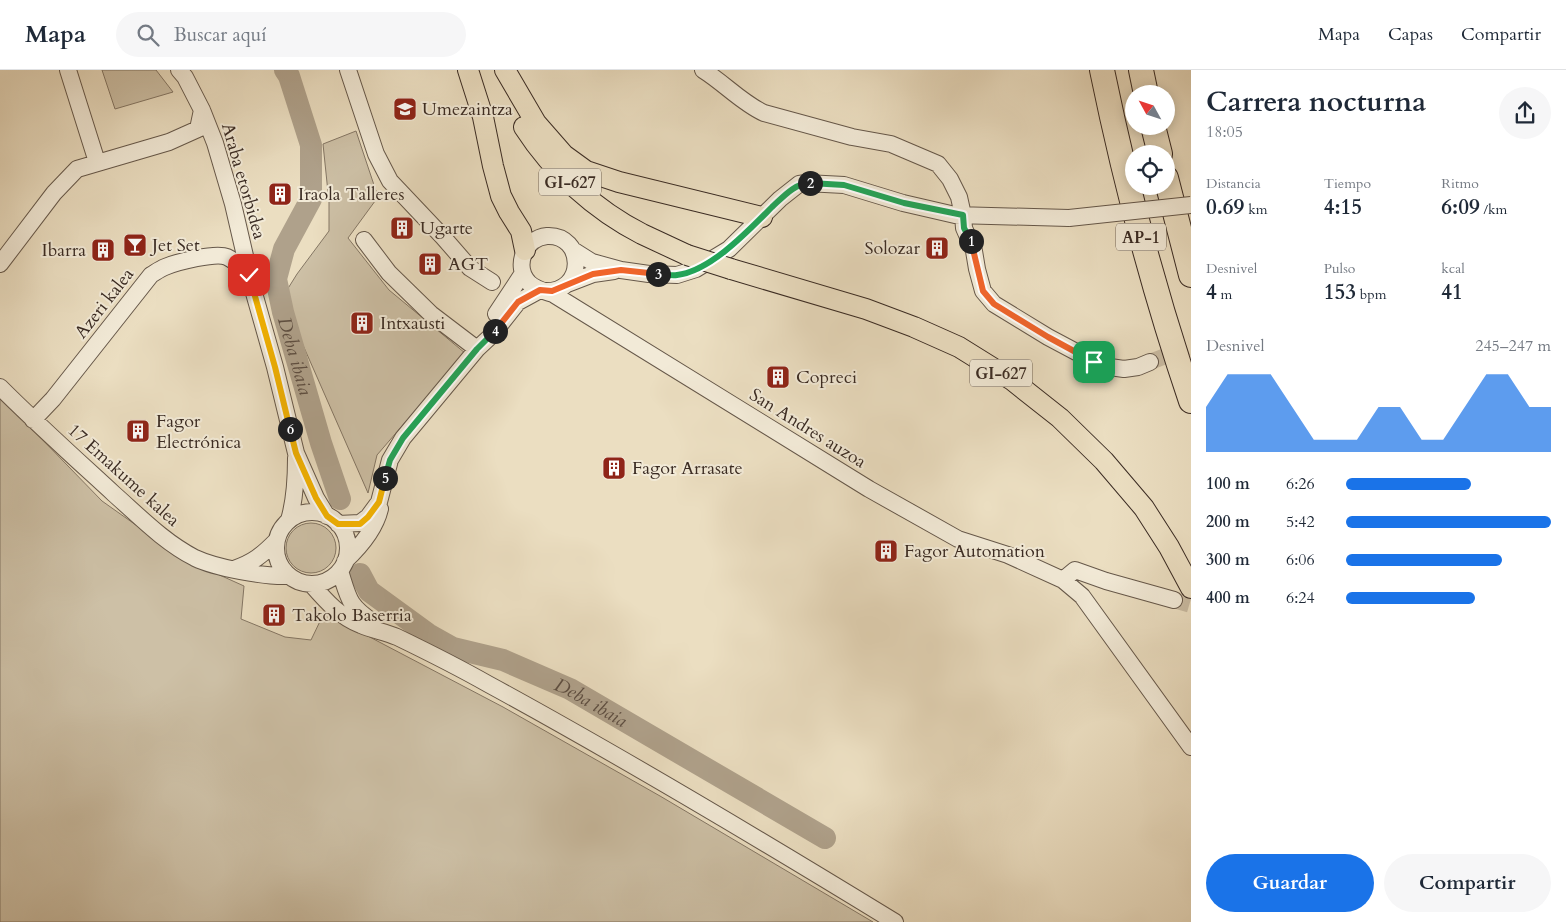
<!DOCTYPE html>
<html lang="es">
<head>
<meta charset="utf-8">
<style>
	body { margin:0; font-family:Cardo,serif; background:#f6f6f7; color:#1f2937; height:100vh; display:flex; flex-direction:column; font-size:19px; white-space:nowrap }
	* { box-sizing:border-box; margin:0 }
	p { font-size:16px; color:#747a83 }
	.icon { flex:none; width:28px; height:28px; fill:none; stroke:currentColor; stroke-width:2; stroke-linecap:round; stroke-linejoin:round }
	.map { position:relative; flex:1; overflow:hidden }
	.panel { display:flex; flex-direction:column; background:#fff; width:375px }
	.panel>* { flex:none }
	.needle { width:32px; rotate:310deg }
	.fabs { position:absolute; left:1125px; top:15px; display:grid; gap:10px }
	.fabs a { display:grid; place-items:center; width:50px; height:50px; border-radius:50%; background:#fff; box-shadow:0 2px 12px #0003; font-size:25px }
	.pin { position:absolute; display:grid; place-items:center; width:42px; height:42px; color:#fff; margin:-21px; border-radius:10px; box-shadow:0 2px 8px #0006 }
	.km { position:absolute; width:25px; height:25px; margin:-12px; border-radius:50%; background:#222; color:#fff; font-size:14px; line-height:25px; text-align:center }
	.round { display:grid; place-items:center; flex:none; width:52px; height:52px; border-radius:26px; background:#f6f6f7 }
	.summary { display:flex; align-items:center; justify-content:space-between; height:85px; padding:0 15px }
	h1 { font-size:28px; font-weight:600; line-height:38px }
	.figures { display:grid; grid-template-columns:repeat(3,1fr); gap:8px; height:85px; padding:5px 15px }
	.figures div { display:grid; align-content:center }
	.figures b { font-size:21px; font-weight:600 }
	.figures small { font-size:14px; font-weight:400 }
	.figures p { font-size:14px }
	.chart { height:140px; padding:10px 15px }
	.chart p { display:flex; justify-content:space-between }
	.chart svg { width:100%; height:90px; margin-top:5px; fill:#1a73e8; opacity:.7 }
	.action { display:flex; gap:10px; margin-top:auto; padding:10px 15px }
	.action a { flex:1; height:58px; border-radius:30px; background:#1a73e8; color:#fff; font-size:20px; font-weight:600; line-height:58px; text-align:center }
	.action a+a { background:#f6f6f7; color:#1f2937 }
	ul { padding:0 15px; list-style:none; font-size:16px }
	li { display:grid; grid-template-columns:80px 60px 1fr; align-items:center; height:38px }
	li i { height:12px; border-radius:6px; background:#1a73e8 }
	header { display:flex; align-items:center; gap:30px; box-sizing:border-box; height:70px; padding:0 25px; background:#fff; border-bottom:1px solid #e0e1e3 }
	header strong { font-size:24px }
	nav { display:flex; gap:28px; margin-inline-start:auto; font-size:18px }
	.search { width:350px; height:45px; background:#f6f6f7; display:flex; align-items:center; gap:12px; box-sizing:border-box; padding:0 18px; border-radius:28px; color:#747a83; font-size:19px }
	main { display:flex; flex:1; min-height:0 }
	.map>svg:first-child { display:block }
	.green { fill:#cdc0a6; stroke:#847664 }
	.lines { fill:none; stroke-linecap:round; stroke-linejoin:round }
	.river { stroke:#afa18b; stroke-width:22 }
	.minor-tunnel { stroke:#c8baa1; stroke-width:16; stroke-dasharray:16 8; stroke-linecap:butt }
	.minor-casing { stroke:#66584a; stroke-width:18 }
	.major-casing { stroke:#3a2b23; stroke-width:22 }
	.highway-casing { stroke:#3a2b23; stroke-width:26 }
	.minor { stroke:#f2ead7; stroke-width:16 }
	.major { stroke:#ebdec1; stroke-width:20 }
	.highway { stroke:#ebdec1; stroke-width:24 }
	.minor-bridge-casing { stroke:#66584a; stroke-width:18; stroke-linecap:butt }
	.major-bridge-casing { stroke:#3a2b23; stroke-width:22; stroke-linecap:butt }
	.minor-bridge { stroke:#f2ead7; stroke-width:16 }
	.major-bridge { stroke:#ebdec1; stroke-width:20 }
	.split-1-casing { stroke:#fff; stroke-width:10 }
	.split-2-casing { stroke:#fff; stroke-width:10 }
	.split-3-casing { stroke:#fff; stroke-width:10 }
	.split-4-casing { stroke:#fff; stroke-width:10 }
	.split-5-casing { stroke:#fff; stroke-width:10 }
	.split-6-casing { stroke:#fff; stroke-width:10 }
	.split-7-casing { stroke:#fff; stroke-width:10 }
	.split-1 { stroke:#f0652b; stroke-width:6 }
	.split-2 { stroke:#22a559; stroke-width:6 }
	.split-3 { stroke:#22a559; stroke-width:6 }
	.split-4 { stroke:#f0652b; stroke-width:6 }
	.split-5 { stroke:#22a559; stroke-width:6 }
	.split-6 { stroke:#f5b400; stroke-width:6 }
	.split-7 { stroke:#f5b400; stroke-width:6 }
	.labels { text-anchor:middle; stroke-width:4; stroke-linejoin:round; paint-order:stroke }
	.shield { fill:#f2ead7; stroke:#716459; stroke-width:1 }
	.shield-label { font-size:16px; font-weight:bold; fill:#3a2b23 }
	.poi-label { font-size:18px; fill:#3a2b23; stroke:#f2ead7; text-anchor:start }
	.street-label { font-size:18px; fill:#3a2b23; stroke:#f2ead7 }
	.water-label { font-size:19px; font-style:italic; fill:#5d4e42; stroke:#f2ead7 }
</style>
</head>
<body>
<header>
<strong>Mapa</strong>
<div class="search"><svg class="icon" aria-label="search" viewBox="0 0 24 24"><circle cx="10" cy="10" r="6"/><path d="M15 15l6 6"/></svg>Buscar aquí</div>
<nav><a>Mapa</a><a>Capas</a><a>Compartir</a></nav>
</header>
<main>
<div class="map">
<svg width="1191" height="852" viewBox="0 0 1191 852">
	<rect width="100%" height="100%" fill="#ebdec1"/>
	<filter id="stains"><feTurbulence type="fractalNoise" baseFrequency=".004" numOctaves="4"/><feColorMatrix values="0 0 0 0 .2 0 0 0 0 .09 0 0 0 0 .02 0 0 0 .5 -.17"/></filter>
	<radialGradient id="worn" r=".72"><stop offset=".6" stop-color="#630" stop-opacity="0"/><stop offset="1" stop-color="#630" stop-opacity=".3"/></radialGradient>
	<path class="green" d="M102,0H156L173,22L115,39Z
		M356,61L378,127L348,168L389,220L465,283L377,385L368,423L295,257L287,220L297,204L329,161V132L323,74Z
		M0,326L102,431L184,489L244,516L241,549L285,567L311,570L324,543L503,637L660,726L873,852H0Z
		M286 478a25 25 0 1 1 50 0a25 25 0 1 1-50 0Z"/>
	<g class="lines">
		<g class="river">
			<path id="s1" d="M285,0L289,6L311,75V129L284,179L276,209L283,242L321,373L340,429"/>
			<path id="s2" d="M360,504L369,521L428,564L453,578L503,590L570,619L825,768"/>
		</g>
		<path class="minor-tunnel" d="M1150,292L1191,276
			M1174,530L1191,535"/>
		<g class="minor-casing">
			<path id="minor" d="M68,0L97,92
				M179,0L185,7L202,40L215,73L233,134L252,216L275,297L296,383L316,428L327,446
				M348,0L376,84L390,111L443,167L470,198L492,212
				M703,0C724,13 742,33 764,43L852,67L891,74L938,94L950,109L959,127L963,145L964,158L974,181L977,199L983,221L994,234L1048,267L1095,292L1110,297L1124,299L1138,297L1150,292
				M364,170L389,203L431,244L477,279
				M573,180L592,192L621,200L649,204L677,205L696,199L729,179L780,129L799,114L806,113L844,115L903,133L955,145L1069,148
				M0,194L54,123L77,99L169,72L198,59L202,40
				M567,214L593,204L614,201
				M543,221C587,224 585,164 547,166C525,168 513,196 529,213C535,219 544,221 553,224L869,419L958,469L1008,485L1063,510L1082,526L1191,677
				M496,244L523,203
				M0,317C37,354 76,389 114,424C140,447 164,472 195,488C216,498 265,507 288,506
				M33,350L53,329L151,205C156,202 160,199 165,197C177,192 216,182 227,187C236,191 243,199 249,205
				M276 478a36 36 0 1 1 72 0a36 36 0 1 1-72 0Z
				M289,450C295,430 296,409 296,388
				M338,454L360,453L368,447L379,432L390,390L403,368L477,279L492,265L518,232L540,220
				M345,491C360,477 375,460 380,439
				M234,499C254,492 262,485 276,471
				M340,501C349,529 348,535 373,552
				M1063,510L1075,500L1106,511L1174,530
				M312,515C326,531 340,547 361,555C373,560 385,562 397,567C428,582 458,597 488,614C626,689 761,770 895,852"/>
		</g>
		<g class="major-casing">
			<path id="major" d="M468,0L483,47L493,96L501,126L509,142L521,161L525,180
				M505,0L536,53L564,85L586,101L619,112L762,147
				M524,57C553,102 595,140 642,164C657,171 672,178 687,185
				M731,199L866,239L914,257L959,277L1012,310L1060,348L1104,391L1144,438L1169,477L1191,518"/>
		</g>
		<g class="highway-casing">
			<path id="highway" d="M1102,0C1125,112 1154,222 1191,331
				M1141,0L1146,24
				M1153,56L1160,84
				M1166,108L1191,205"/>
		</g>
		<use href="#minor" class="minor"/>
		<use href="#major" class="major"/>
		<use href="#highway" class="highway"/>
		<g class="minor-bridge-casing">
			<path id="minor-bridge" d="M1069,148L1191,135"/>
		</g>
		<g class="major-bridge-casing">
			<path id="major-bridge" d="M687,185L731,199"/>
		</g>
		<use href="#minor-bridge" class="minor-bridge"/>
		<use href="#major-bridge" class="major-bridge"/>
	</g>
	<g class="lines">
		<g class="split-1-casing">
			<path id="split-1" d="M971,171L983,221L994,234L1048,267L1094,292"/>
		</g>
		<g class="split-2-casing">
			<path id="split-2" d="M810,113L844,115L904,133L963,145L964,158L971,171"/>
		</g>
		<g class="split-3-casing">
			<path id="split-3" d="M658,204C664,204 671,206 677,205C711,201 749,160 772,137C783,127 795,113 810,113"/>
		</g>
		<g class="split-4-casing">
			<path id="split-4" d="M495,261L518,232L540,220L552,221L593,204L621,200L658,204"/>
		</g>
		<g class="split-5-casing">
			<path id="split-5" d="M385,408L390,390L403,368L477,279L495,261"/>
		</g>
		<g class="split-6-casing">
			<path id="split-6" d="M290,359L296,383L316,428L327,446L338,454H360L368,447L379,432L385,408"/>
		</g>
		<g class="split-7-casing">
			<path id="split-7" d="M249,205L275,297L290,359"/>
		</g>
		<use href="#split-1" class="split-1"/>
		<use href="#split-2" class="split-2"/>
		<use href="#split-3" class="split-3"/>
		<use href="#split-4" class="split-4"/>
		<use href="#split-5" class="split-5"/>
		<use href="#split-6" class="split-6"/>
		<use href="#split-7" class="split-7"/>
	</g>
	<defs>
		<g id="school-square" transform="scale(1.25)"><rect x="-9" y="-9" width="18" height="18" rx="4" fill="#8f2418" stroke="#f2ead7"/><path d="M0-5L7-2L0 1L-7-2ZM-4 1L0 2.5L4 1V4Q0 6-4 4Z" fill="#fff"/></g>
		<g id="building-square" transform="scale(1.25)"><rect x="-9" y="-9" width="18" height="18" rx="4" fill="#8f2418" stroke="#f2ead7"/><path d="M-4-6H4V6H1V3H-1V6H-4ZM-2.5-4.3h1.7v1.8h-1.7ZM.8-4.3h1.7v1.8H.8ZM-2.5-1h1.7V.8h-1.7ZM.8-1h1.7V.8H.8Z" fill="#fff"/></g>
		<g id="bar-square" transform="scale(1.25)"><rect x="-9" y="-9" width="18" height="18" rx="4" fill="#8f2418" stroke="#f2ead7"/><path d="M-6-5H6L.8 .8V4.5H3.5V6h-7V4.5H-.8V.8Z" fill="#fff"/></g>
	</defs>
	<g fill-rule="evenodd">
		<use href="#school-square" x="405" y="39"/>
		<use href="#building-square" x="280" y="124"/>
		<use href="#building-square" x="402" y="158"/>
		<use href="#bar-square" x="135" y="175"/>
		<use href="#building-square" x="937" y="178"/>
		<use href="#building-square" x="103" y="180"/>
		<use href="#building-square" x="430" y="194"/>
		<use href="#building-square" x="362" y="253"/>
		<use href="#building-square" x="778" y="307"/>
		<use href="#building-square" x="138" y="361"/>
		<use href="#building-square" x="614" y="398"/>
		<use href="#building-square" x="886" y="481"/>
		<use href="#building-square" x="274" y="545"/>
	</g>
	<g class="labels">
		<g class="shield">
			<rect x="539" y="98.5" width="62" height="27" rx="4"/>
			<rect x="1116" y="153.5" width="50" height="27" rx="4"/>
			<rect x="970" y="289.5" width="62" height="27" rx="4"/>
		</g>
		<g class="shield-label">
			<text x="570" y="118">GI-627</text>
			<text x="1141" y="173">AP-1</text>
			<text x="1001" y="309">GI-627</text>
		</g>
		<g class="poi-label">
			<text x="422" y="45">Umezaintza</text>
			<text x="298" y="130">Iraola Talleres</text>
			<text x="420" y="164">Ugarte</text>
			<text x="152" y="181">Jet Set</text>
			<text x="920" y="184" text-anchor="end">Solozar</text>
			<text x="86" y="186" text-anchor="end">Ibarra</text>
			<text x="448" y="200">AGT</text>
			<text x="380" y="259">Intxausti</text>
			<text x="796" y="313">Copreci</text>
			<text x="156" y="357">Fagor<tspan x="156" dy="21">Electrónica</tspan></text>
			<text x="632" y="404">Fagor Arrasate</text>
			<text x="904" y="487">Fagor Automation</text>
			<text x="292" y="551">Takolo Baserria</text>
		</g>
		<g class="street-label">
			<text transform="translate(244 111) rotate(74)" y="6">Araba etorbidea</text>
			<text transform="translate(104 233) rotate(-52)" y="6">Azeri kalea</text>
			<text transform="translate(808 358) rotate(32)" y="6">San Andres auzoa</text>
			<text transform="translate(124 405) rotate(42)" y="6">17 Emakume kalea</text>
		</g>
		<g class="water-label">
			<text dy="7" stroke="none"><textPath href="#s1" startOffset="301">Deba ibaia</textPath></text>
			<text dy="7" stroke="none"><textPath href="#s2" startOffset="270">Deba ibaia</textPath></text>
		</g>
	</g>
	<rect width="100%" height="100%" filter="url(#stains)"/>
	<rect width="100%" height="100%" fill="url(#worn)"/>
</svg>
<div class="fabs">
<a><svg class="needle" viewBox="-14 -14 28 28"><path d="M0-13l5 13h-10z" fill="#e53935"/><path d="M0 13l5-13h-10z" fill="#747a83"/></svg></a>
<a><svg class="icon" aria-label="locate" viewBox="0 0 24 24"><circle cx="12" cy="12" r="6"/><path d="M12 2v4M12 18v4M2 12h4M18 12h4"/></svg></a>
</div>
<div class="pin" style="left:1094px;top:292px;background:#1e9e55"><svg class="icon" aria-label="arrive" viewBox="0 0 24 24"><path d="M6 21V4h12l-3 4 3 4H6"/></svg></div>
<div class="pin" style="left:249px;top:205px;background:#d93025"><svg class="icon" aria-label="check" viewBox="0 0 24 24"><path d="M5 12l5 5 9-10"/></svg></div>
<b class="km" style="left:971px;top:171px">1</b>
<b class="km" style="left:810px;top:113px">2</b>
<b class="km" style="left:658px;top:204px">3</b>
<b class="km" style="left:495px;top:261px">4</b>
<b class="km" style="left:385px;top:408px">5</b>
<b class="km" style="left:290px;top:359px">6</b>
</div>
<section class="panel">
<div class="summary"><div><h1>Carrera nocturna</h1><p>18:05</p></div><a class="round"><svg class="icon" aria-label="share" viewBox="0 0 24 24"><path d="M12 15V3M7 8l5-5 5 5M5 13v7h14v-7"/></svg></a></div>
<div class="figures">
<div><p>Distancia</p><b>0.69<small> km</small></b></div>
<div><p>Tiempo</p><b>4:15</b></div>
<div><p>Ritmo</p><b>6:09<small> /km</small></b></div>
</div>
<div class="figures">
<div><p>Desnivel</p><b>4<small> m</small></b></div>
<div><p>Pulso</p><b>153<small> bpm</small></b></div>
<div><p>kcal</p><b>41</b></div>
</div>
<div class="chart"><p><span>Desnivel</span>245–247 m</p>
<svg viewBox="0 0 160 44" preserveAspectRatio="none"><path d="M0 44V22L10 6L20 6L30 6L40 22L50 38L60 38L70 38L80 22L90 22L100 38L110 38L120 22L130 6L140 6L150 22L160 22V44z"/></svg>
</div>
<ul>
<li><b>100 m</b>6:26<i style="width:61%"></i></li>
<li><b>200 m</b>5:42<i style="width:100%"></i></li>
<li><b>300 m</b>6:06<i style="width:76%"></i></li>
<li><b>400 m</b>6:24<i style="width:63%"></i></li>
</ul>
<div class="action"><a>Guardar</a><a>Compartir</a></div>
</section>
</main>
</body>
</html>
